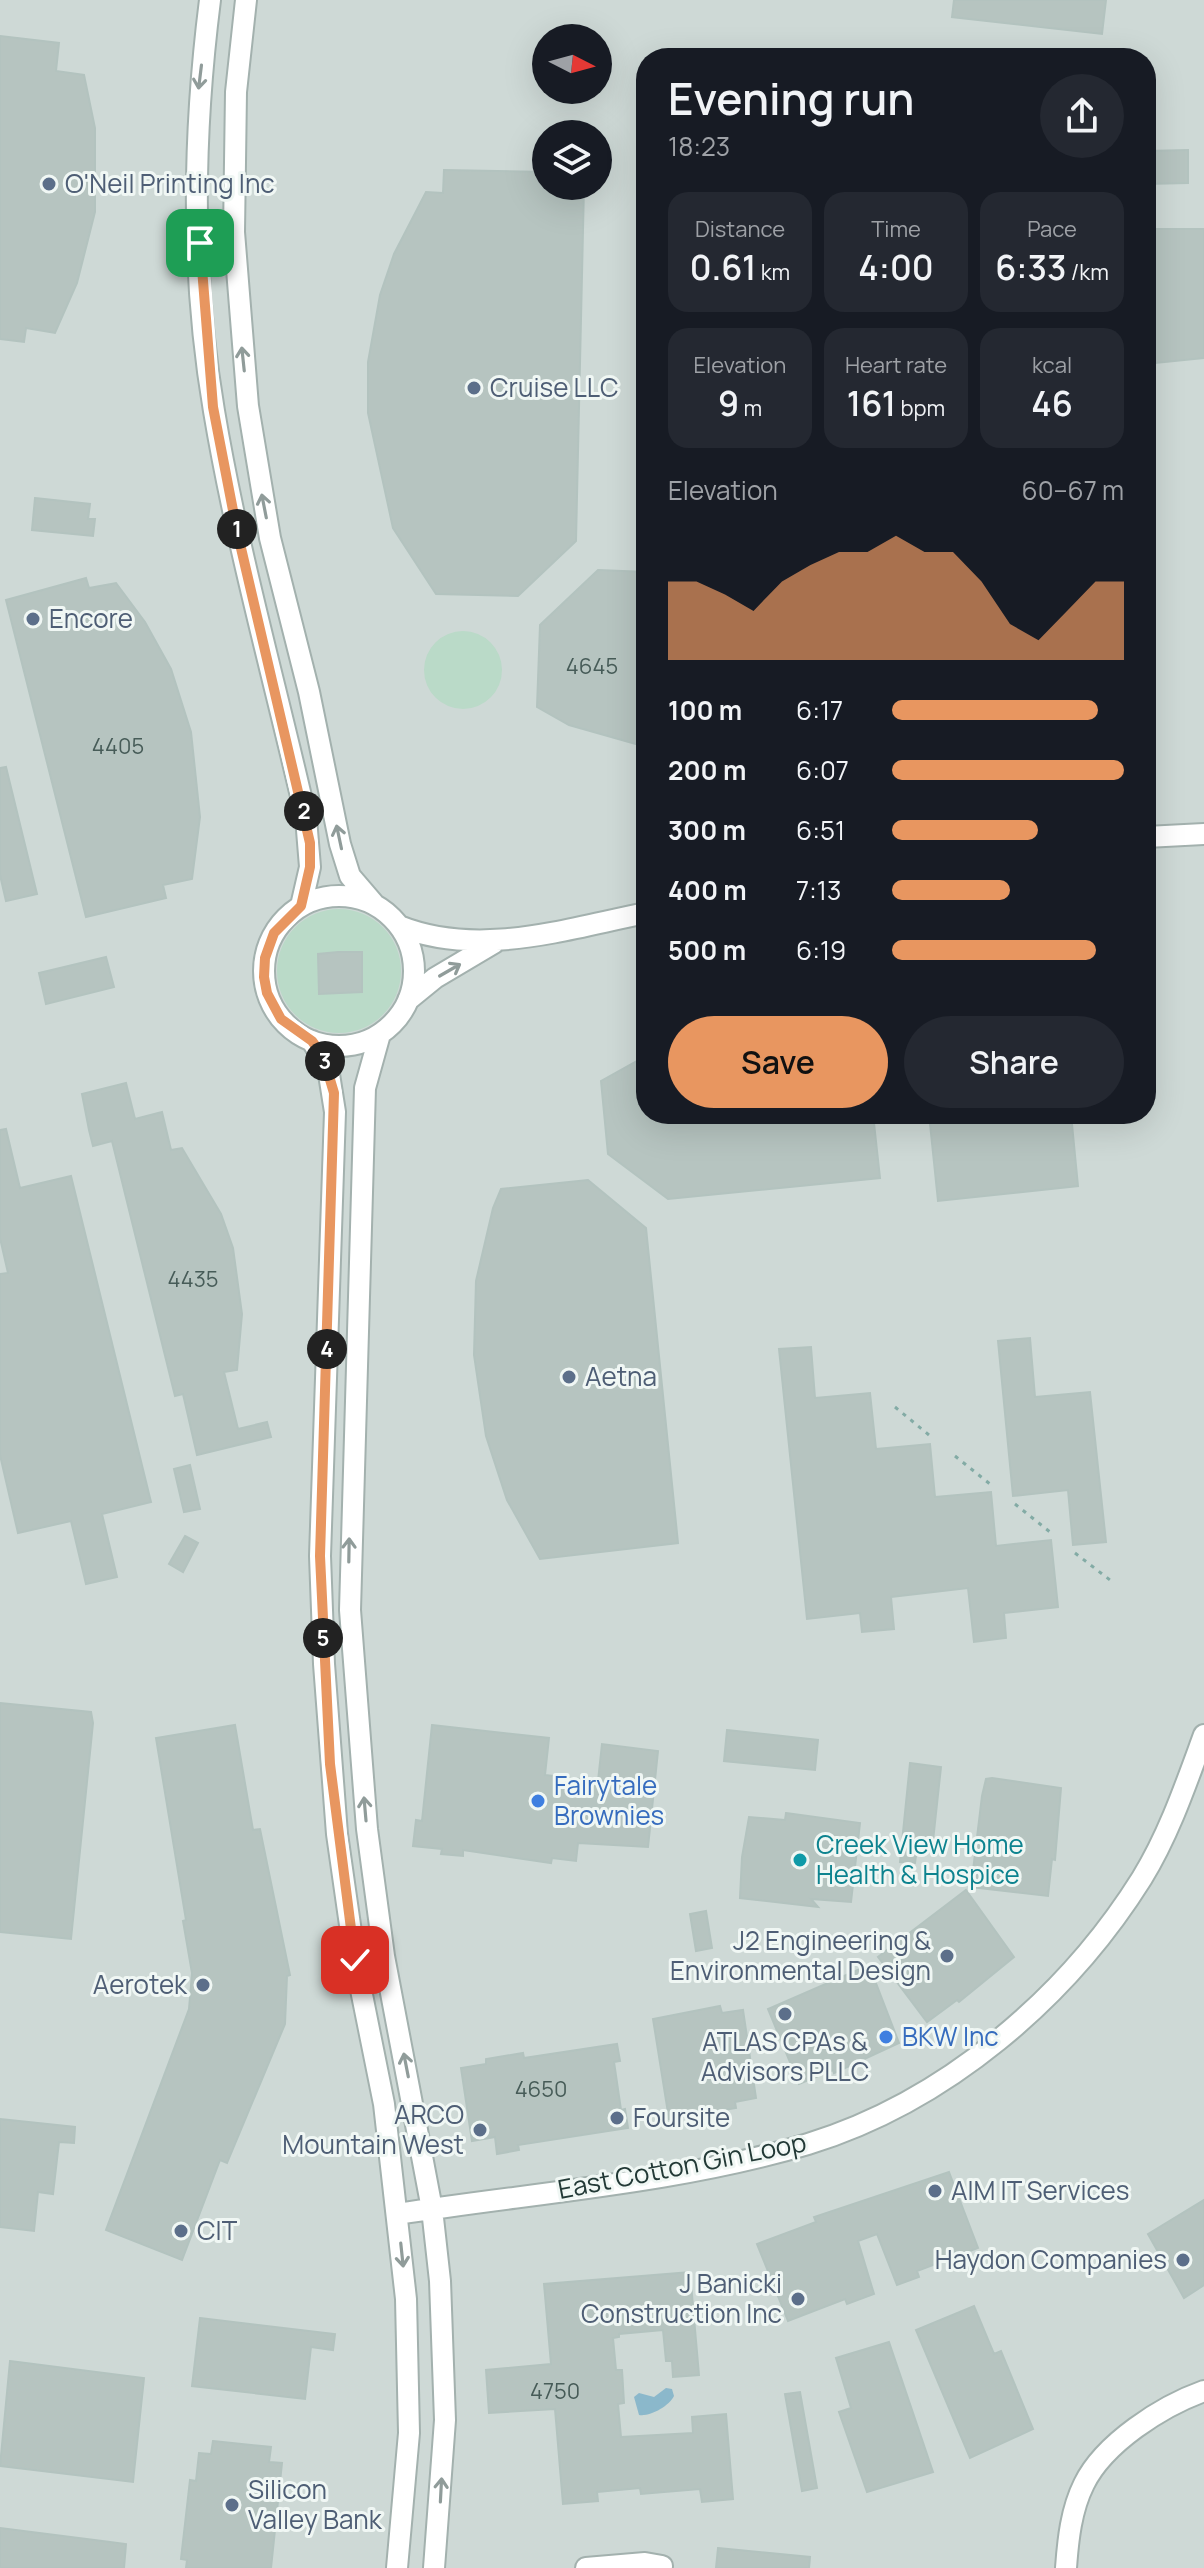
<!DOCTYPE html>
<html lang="en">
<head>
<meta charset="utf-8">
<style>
	body { margin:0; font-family:Manrope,sans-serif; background:#242831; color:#f1f3f6; height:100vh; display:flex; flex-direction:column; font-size:30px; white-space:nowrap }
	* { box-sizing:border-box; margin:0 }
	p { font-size:26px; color:#9ea1a6 }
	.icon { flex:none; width:44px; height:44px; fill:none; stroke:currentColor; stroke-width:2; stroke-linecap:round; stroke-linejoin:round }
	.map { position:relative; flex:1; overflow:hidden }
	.drawer { position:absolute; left:636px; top:48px; width:520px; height:1076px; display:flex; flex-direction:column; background:#171b24; border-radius:32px; box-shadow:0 8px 32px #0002 }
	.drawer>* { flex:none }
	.needle { width:52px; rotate:96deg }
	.buttons { position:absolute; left:532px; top:24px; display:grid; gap:16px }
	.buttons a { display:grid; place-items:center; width:80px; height:80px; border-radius:50%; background:#171b24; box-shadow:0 8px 32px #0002; font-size:40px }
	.pin { position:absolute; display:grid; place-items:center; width:68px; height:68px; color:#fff; margin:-34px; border-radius:16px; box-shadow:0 4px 12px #0006 }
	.km { position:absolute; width:40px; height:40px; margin:-20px; border-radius:50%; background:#222; color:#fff; font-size:22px; line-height:40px; text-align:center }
	.round { display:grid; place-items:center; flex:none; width:84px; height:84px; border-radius:42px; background:#242831 }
	.headline { display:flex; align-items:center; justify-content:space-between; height:136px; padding:0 32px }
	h1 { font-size:44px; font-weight:600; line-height:60px }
	.stats { display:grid; grid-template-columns:repeat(3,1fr); gap:12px; height:136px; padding:8px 32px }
	.stats div { display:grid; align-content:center; border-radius:20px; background:#242831; text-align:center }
	.stats b { font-size:34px; font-weight:600 }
	.stats small { font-size:22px; font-weight:400 }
	.stats p { font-size:22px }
	.chart { height:224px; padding:16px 32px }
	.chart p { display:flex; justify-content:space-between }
	.chart svg { width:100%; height:144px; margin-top:8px; fill:#e89660; opacity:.7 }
	.primary-button { display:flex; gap:16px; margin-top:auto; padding:16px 32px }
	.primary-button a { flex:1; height:92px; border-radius:48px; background:#e89660; color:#111; font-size:32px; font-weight:600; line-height:92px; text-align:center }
	.primary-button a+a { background:#242831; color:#f1f3f6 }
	ul { padding:0 32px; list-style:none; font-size:26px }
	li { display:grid; grid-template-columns:128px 96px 1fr; align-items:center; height:60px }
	li i { height:20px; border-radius:10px; background:#e89660 }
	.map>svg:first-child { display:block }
	.built { fill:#ced9d6; fill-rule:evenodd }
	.green { fill:#badac8 }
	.water { fill:#8bb8cb }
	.building { fill:#b6c4c0; stroke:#b3c3bf; stroke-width:2 }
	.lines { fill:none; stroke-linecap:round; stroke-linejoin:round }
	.minor-casing { stroke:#a3b1ae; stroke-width:24 }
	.path { stroke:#83aba5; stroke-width:3; stroke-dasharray:4 6; stroke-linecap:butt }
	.minor { stroke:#fff; stroke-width:20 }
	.oneway { stroke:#909c9a }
	.route-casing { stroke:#fff; stroke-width:16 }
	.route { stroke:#e89660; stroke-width:10 }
	.service-dot { fill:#5c6f8a; stroke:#f0f7f4; stroke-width:3 }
	.shop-dot { fill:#3f7fe0; stroke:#f0f7f4; stroke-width:3 }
	.culture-dot { fill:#0f9aa8; stroke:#f0f7f4; stroke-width:3 }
	.labels { text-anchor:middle; stroke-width:6; stroke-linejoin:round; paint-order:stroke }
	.number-label { font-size:22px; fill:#475c58 }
	.service-label { font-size:26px; fill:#4e5e75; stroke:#f0f7f4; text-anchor:start }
	.shop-label { font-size:26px; fill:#366cbe; stroke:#f0f7f4; text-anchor:start }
	.culture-label { font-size:26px; fill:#0d838f; stroke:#f0f7f4; text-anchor:start }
	.street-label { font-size:26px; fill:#223936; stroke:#f0f7f4 }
</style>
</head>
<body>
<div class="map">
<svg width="1204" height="2568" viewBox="0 0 1204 2568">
	<rect width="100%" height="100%" fill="#e0eae7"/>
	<path class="built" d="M0,0H1204V2568H0ZM546,38H598V90H546ZM646,58H1146V1114H646ZM546,134H598V186H546Z"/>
	<path class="green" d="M424 670a39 39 0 1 1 78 0a39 39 0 1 1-78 0Z
		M277 971a62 62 0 1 1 124 0a62 62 0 1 1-124 0Z"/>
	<path class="water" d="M666,2388L672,2389L674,2396C669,2406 650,2417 639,2415L634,2397L639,2393L654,2397Z"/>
	<path class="building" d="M954,0H1106L1102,34L952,17Z
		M0,36L59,43L56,71L84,75L95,128V212L77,283L55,333L26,328L24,342L0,339Z
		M1188,150V183L1146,184V151Z
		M444,170L546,172V186H584L576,541L518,596L436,594L393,528L368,413V362L380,295L394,254L426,192L443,193Z
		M1146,229H1204V358L1146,364Z
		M35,498L90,504L88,519H95L93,536L32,530Z
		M598,570L646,572V747L569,725L537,707L540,625Z
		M86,578L89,588L116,583L145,622L171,669L191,732L200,817L192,879L163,885L166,898L86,917L6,600Z
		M6,767L37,894L6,901L0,875V768Z
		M338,952H362V992L319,994L318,954Z
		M106,957L114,987L46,1004L39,973Z
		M646,1056V1114H873L880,1178L668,1199L608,1154L601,1081Z
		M126,1083L135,1119L162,1112L171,1150L182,1148L221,1214L233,1248L242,1314L237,1370L224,1372L238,1429L267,1422L271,1437L197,1455L183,1394L175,1396L112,1141L93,1146L89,1130L82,1094Z
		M929,1114H1071L1078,1186L938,1201Z
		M6,1129L20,1188L71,1176L151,1502L102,1514L117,1577L86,1584L71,1521L18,1533L0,1455V1274L8,1273L0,1238V1130Z
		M588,1180L646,1228L678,1543L540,1559L507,1500L486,1436L474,1355L476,1281L493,1208L501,1189Z
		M1030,1338L1035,1397L1090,1392L1106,1542L1073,1545L1068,1490L1013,1496L998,1341Z
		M811,1347L815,1398L870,1393L876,1449L930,1444L935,1497L991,1492L996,1546L1051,1540L1058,1607L1004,1613L1006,1638L974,1642L968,1588L891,1597L894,1629L862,1632L860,1613L807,1619L779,1349Z
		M190,1465L200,1509L184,1512L174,1469Z
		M185,1536L198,1543L183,1572L169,1564Z
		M0,1703L91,1712L93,1723L71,1939L0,1932Z
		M235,1725L253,1830L260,1829L290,1975L287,1976L285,2024L227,2163L220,2160L182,2260L106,2230L189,2009L192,1973L183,1921L186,1920L156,1738Z
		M432,1725L549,1738L545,1775L598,1781L602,1744L658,1751L648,1847L578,1843L576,1861L552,1858L551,1863L463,1850V1856L441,1854L442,1849L413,1846L416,1820L422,1821Z
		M727,1730L818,1740L815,1770L724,1761Z
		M910,1763L941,1767L932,1850L917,1848L915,1863L900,1862Z
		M992,1778L1061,1788L1055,1860L1052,1859L1048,1896L971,1887L982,1796L986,1779Z
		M786,1813L860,1823L851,1902L811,1899L818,1907L740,1898L742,1857L749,1817L785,1820Z
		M966,1890L1014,1957L959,2002L957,2000L927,2022L878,1957Z
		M706,1911L712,1948L696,1951L690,1914Z
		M869,1965L899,2043L834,2073L833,2070L799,2084L768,2009Z
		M720,2006L722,2013L743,2010L756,2098L735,2102L736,2108L669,2119L653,2019Z
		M617,2044L620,2061L614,2062L621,2110L625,2109L628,2128L518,2145L519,2150L497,2154L495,2137L472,2141L461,2068L486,2064V2059L523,2053L524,2058Z
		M0,2119L75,2127L74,2143L59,2142L53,2194L38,2192L34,2231L0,2227Z
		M949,2172L978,2248L917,2271L919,2277L897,2285L877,2234L858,2241L874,2294L847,2304L845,2299L788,2321L757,2244L816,2222L814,2217Z
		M1204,2200V2285L1184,2298L1148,2234Z
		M690,2272L699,2375L673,2377L672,2361H666L663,2330L619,2334V2337L613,2338L616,2370H622L624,2403L618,2404L621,2437L693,2433L692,2417L726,2414L733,2499L702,2502L700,2489L641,2494L640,2488L597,2492L598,2501L563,2504L555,2409L489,2413L486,2370L551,2364L544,2284Z
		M974,2306L994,2354L1001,2351L1033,2429L970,2458L916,2330Z
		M200,2318L335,2334L333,2350L311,2347L305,2399L192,2386Z
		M889,2342L933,2472L867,2492L839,2412L851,2408L836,2358Z
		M10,2361L144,2378L133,2482L0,2466Z
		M800,2392L817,2488L802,2491L785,2394Z
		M213,2441L271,2447L269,2462L282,2463L271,2568H186L187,2560L181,2559L190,2480L196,2481L199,2453L211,2454Z
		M0,2528L126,2544L124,2568H0Z
		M718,2548L810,2557L809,2568H716Z"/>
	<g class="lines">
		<g class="minor-casing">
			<path id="minor" d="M210,0C193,134 191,276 214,411C237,548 275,682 306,818L310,867L301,906
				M246,0L236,92L234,232L248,406L270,538L309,692L340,844L350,876L374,904
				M1146,837L1204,834
				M264 971a75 75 0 1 1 150 0a75 75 0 1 1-150 0Z
				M399,926C479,958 565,929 646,913
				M408,1000L435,978L494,943
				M380,1034L365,1088L350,1610L367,1829L384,1956L432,2209L440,2281L445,2420L434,2568
				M312,1041L328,1068L335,1112L320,1556L324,1664L337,1834L355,1960L384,2104L406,2299L409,2433L397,2568
				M398,2214C532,2193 678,2183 808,2144C945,2102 1067,1998 1142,1878C1169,1834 1186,1784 1204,1735
				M586,2568L645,2563L662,2566
				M1066,2568C1068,2540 1071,2510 1084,2484C1104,2443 1162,2406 1204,2391"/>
		</g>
		<path class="path" d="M895,1407L929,1435
			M955,1456L990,1484
			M1015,1504L1050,1532
			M1075,1553L1110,1580"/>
		<use href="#minor" class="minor"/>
	</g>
	<defs><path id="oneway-shaft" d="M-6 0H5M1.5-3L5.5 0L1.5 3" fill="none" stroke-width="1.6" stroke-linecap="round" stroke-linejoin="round" transform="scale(2)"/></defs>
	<g class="oneway">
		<use href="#oneway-shaft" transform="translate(200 77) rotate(97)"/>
		<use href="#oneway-shaft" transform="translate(243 359) rotate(-96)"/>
		<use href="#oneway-shaft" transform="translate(264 506) rotate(-101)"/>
		<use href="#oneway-shaft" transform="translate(339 837) rotate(-102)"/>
		<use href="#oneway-shaft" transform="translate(450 970) rotate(-30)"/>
		<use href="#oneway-shaft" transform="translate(349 1550) rotate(-89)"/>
		<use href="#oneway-shaft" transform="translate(365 1809) rotate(-95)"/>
		<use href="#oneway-shaft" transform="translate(406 2065) rotate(-101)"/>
		<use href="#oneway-shaft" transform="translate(402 2255) rotate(84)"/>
		<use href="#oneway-shaft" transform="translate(441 2490) rotate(-87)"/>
	</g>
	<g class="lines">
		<g class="route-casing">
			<path id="route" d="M200,243L213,407L237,531L310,843V867L301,906L274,933L265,958L264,977L267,993L281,1019L312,1041L323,1056L334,1093L320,1556L330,1764L355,1960"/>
		</g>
		<use href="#route" class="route"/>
	</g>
	<g class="service-dot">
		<circle cx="49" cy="184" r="8"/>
		<circle cx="474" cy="388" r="8"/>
		<circle cx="33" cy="619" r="8"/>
		<circle cx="569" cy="1377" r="8"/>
		<circle cx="947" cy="1956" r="8"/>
		<circle cx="203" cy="1985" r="8"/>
		<circle cx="785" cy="2014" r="8"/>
		<circle cx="617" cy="2118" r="8"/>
		<circle cx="480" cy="2130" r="8"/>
		<circle cx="935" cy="2191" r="8"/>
		<circle cx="181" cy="2231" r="8"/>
		<circle cx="1183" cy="2260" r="8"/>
		<circle cx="798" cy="2299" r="8"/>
		<circle cx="232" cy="2505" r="8"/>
	</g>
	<g class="shop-dot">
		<circle cx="538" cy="1801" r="8"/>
		<circle cx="886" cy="2037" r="8"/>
	</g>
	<circle class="culture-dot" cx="800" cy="1860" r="8"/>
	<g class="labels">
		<g class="number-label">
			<text x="592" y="674">4645</text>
			<text x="118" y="754">4405</text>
			<text x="193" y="1287">4435</text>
			<text x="541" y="2097">4650</text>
			<text x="555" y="2399">4750</text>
		</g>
		<g class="service-label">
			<text x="65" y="193">O'Neil Printing Inc</text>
			<text x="490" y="397">Cruise LLC</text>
			<text x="49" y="628">Encore</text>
			<text x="585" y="1386">Aetna</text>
			<text x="931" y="1950" text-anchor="end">J2 Engineering &amp;<tspan x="931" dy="30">Environmental Design</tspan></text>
			<text x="187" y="1994" text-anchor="end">Aerotek</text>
			<text x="785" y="2051" text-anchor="middle">ATLAS CPAs &amp;<tspan x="785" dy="30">Advisors PLLC</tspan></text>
			<text x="464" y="2124" text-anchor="end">ARCO<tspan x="464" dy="30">Mountain West</tspan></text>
			<text x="633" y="2127">Foursite</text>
			<text x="951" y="2200">AIM IT Services</text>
			<text x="197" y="2240">CIT</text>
			<text x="1167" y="2269" text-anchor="end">Haydon Companies</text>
			<text x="782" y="2293" text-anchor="end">J Banicki<tspan x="782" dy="30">Construction Inc</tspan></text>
			<text x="248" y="2499">Silicon<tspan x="248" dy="30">Valley Bank</tspan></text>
		</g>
		<g class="shop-label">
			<text x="554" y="1795">Fairytale<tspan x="554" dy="30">Brownies</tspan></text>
			<text x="902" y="2046">BKW Inc</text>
		</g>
		<g class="culture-label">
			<text x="816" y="1854">Creek View Home<tspan x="816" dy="30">Health &amp; Hospice</tspan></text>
		</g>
		<g class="street-label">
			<text transform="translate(682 2166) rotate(-11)" y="9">East Cotton Gin Loop</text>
		</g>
	</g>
</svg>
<div class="buttons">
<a><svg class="needle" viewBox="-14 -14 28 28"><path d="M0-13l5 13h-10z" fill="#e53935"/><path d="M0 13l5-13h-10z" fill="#9ea1a6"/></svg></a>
<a><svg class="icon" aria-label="layers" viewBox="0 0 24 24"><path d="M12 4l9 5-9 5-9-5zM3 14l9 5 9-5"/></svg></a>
</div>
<div class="pin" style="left:200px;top:243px;background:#1e9e55"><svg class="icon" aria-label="arrive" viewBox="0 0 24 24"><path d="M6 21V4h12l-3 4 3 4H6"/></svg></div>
<div class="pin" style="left:355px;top:1960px;background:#d93025"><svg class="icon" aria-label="check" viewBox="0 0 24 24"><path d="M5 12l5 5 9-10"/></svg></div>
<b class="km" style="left:237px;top:529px">1</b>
<b class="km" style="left:304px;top:811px">2</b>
<b class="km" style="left:325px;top:1061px">3</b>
<b class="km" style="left:327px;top:1349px">4</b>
<b class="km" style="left:323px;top:1638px">5</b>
<section class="drawer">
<div class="headline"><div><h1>Evening run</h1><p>18:23</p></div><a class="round"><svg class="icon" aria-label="share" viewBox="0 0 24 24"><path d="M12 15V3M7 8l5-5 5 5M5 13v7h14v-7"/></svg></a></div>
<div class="stats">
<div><p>Distance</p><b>0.61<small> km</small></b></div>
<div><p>Time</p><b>4:00</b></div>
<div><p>Pace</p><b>6:33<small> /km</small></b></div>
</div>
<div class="stats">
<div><p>Elevation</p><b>9<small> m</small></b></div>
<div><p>Heart rate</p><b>161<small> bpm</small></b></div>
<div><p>kcal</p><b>46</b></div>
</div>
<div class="chart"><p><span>Elevation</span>60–67 m</p>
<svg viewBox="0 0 160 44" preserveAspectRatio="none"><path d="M0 44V20L10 20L20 24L30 29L40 20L50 15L60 11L70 11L80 6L90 11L100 11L110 20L120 33L130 38L140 29L150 20L160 20V44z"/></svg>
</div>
<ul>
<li><b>100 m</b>6:17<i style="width:89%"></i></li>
<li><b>200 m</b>6:07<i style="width:100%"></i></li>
<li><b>300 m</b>6:51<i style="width:63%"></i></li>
<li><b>400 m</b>7:13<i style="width:51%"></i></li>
<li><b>500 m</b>6:19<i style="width:88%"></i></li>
</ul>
<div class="primary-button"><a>Save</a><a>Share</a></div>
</section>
</div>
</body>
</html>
